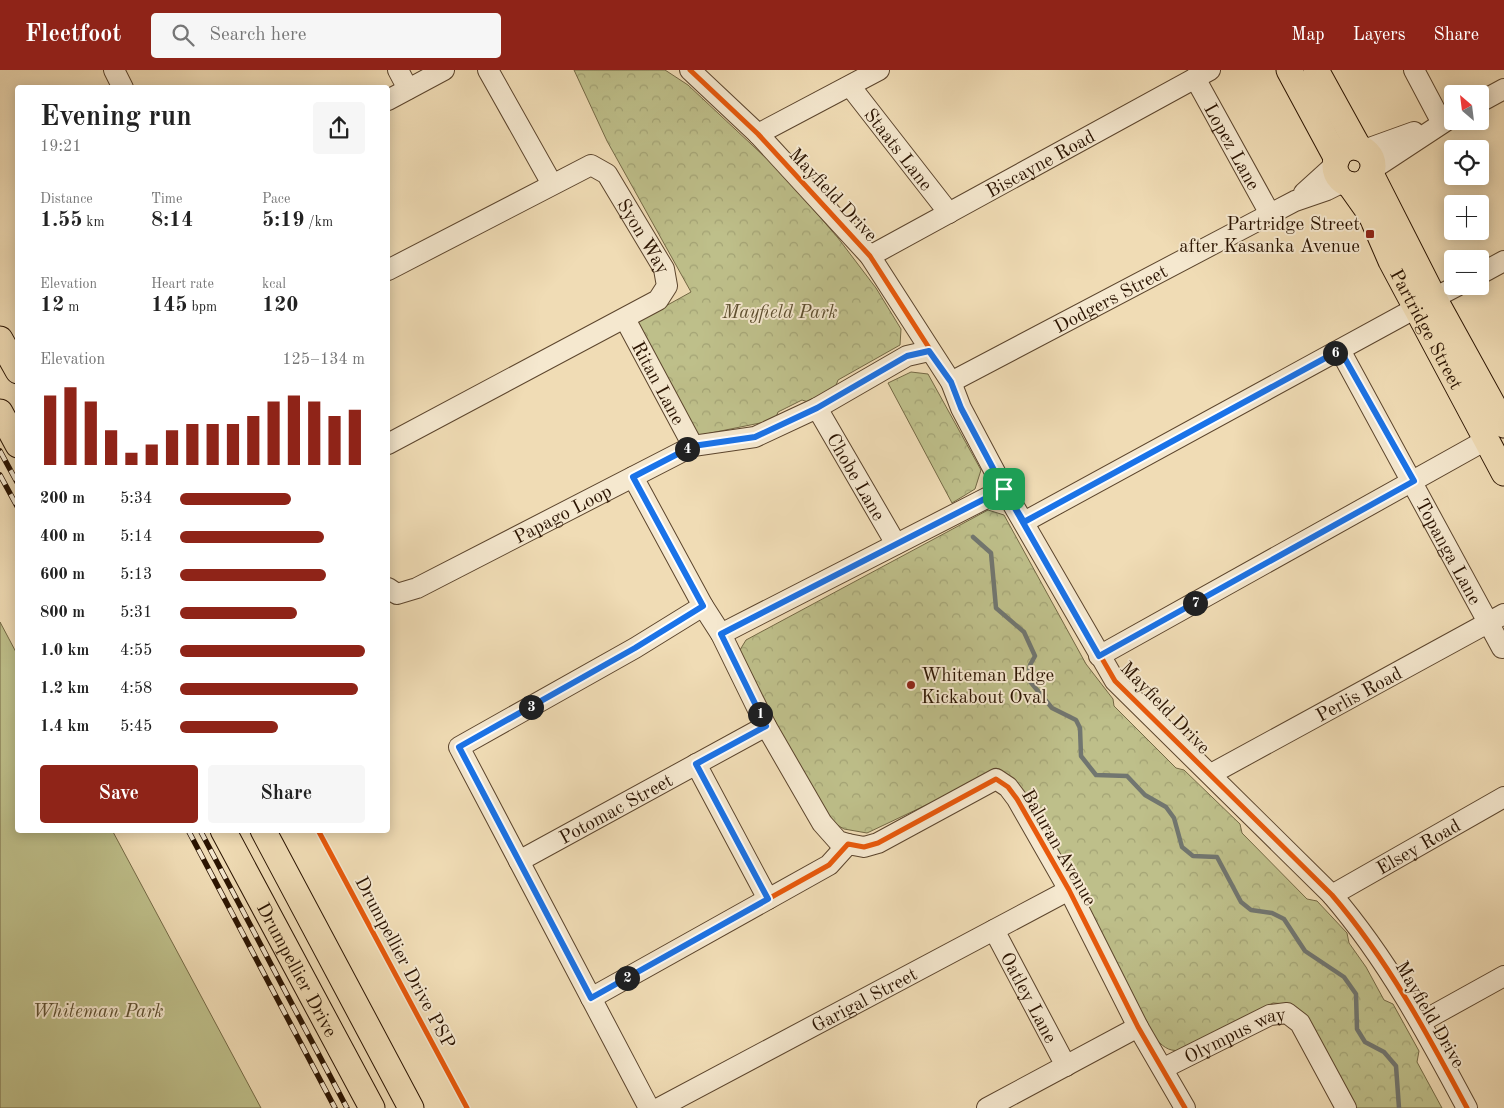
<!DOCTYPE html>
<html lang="en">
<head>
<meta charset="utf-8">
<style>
	body { margin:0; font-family:"Old Standard TT",serif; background:#f6f6f6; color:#222; height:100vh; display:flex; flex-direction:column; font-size:19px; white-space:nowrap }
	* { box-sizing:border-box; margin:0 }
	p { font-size:16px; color:#767676 }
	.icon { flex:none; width:28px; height:28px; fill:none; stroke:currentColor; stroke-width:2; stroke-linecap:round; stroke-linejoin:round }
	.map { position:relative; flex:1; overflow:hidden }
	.sheet { position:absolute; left:15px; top:15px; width:375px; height:748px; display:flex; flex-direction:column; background:#fff; border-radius:5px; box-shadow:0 2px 12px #0003 }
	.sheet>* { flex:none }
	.needle { width:32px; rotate:332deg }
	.tools { position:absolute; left:1444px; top:15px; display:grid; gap:10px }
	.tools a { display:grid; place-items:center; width:45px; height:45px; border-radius:5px; background:#fff; box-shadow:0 2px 12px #0003; font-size:25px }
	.pin { position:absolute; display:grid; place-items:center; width:42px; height:42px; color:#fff; margin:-21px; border-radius:10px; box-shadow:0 2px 8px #0006 }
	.km { position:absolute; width:25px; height:25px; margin:-12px; border-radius:50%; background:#222; color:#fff; font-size:14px; line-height:25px; text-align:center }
	.round { display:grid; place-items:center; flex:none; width:52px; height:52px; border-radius:5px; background:#f6f6f6 }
	.overview { display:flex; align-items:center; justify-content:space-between; height:85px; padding:0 25px }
	h1 { font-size:28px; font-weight:700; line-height:38px }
	.stats { display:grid; grid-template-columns:repeat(3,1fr); gap:8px; height:85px; padding:5px 25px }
	.stats div { display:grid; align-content:center }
	.stats b { font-size:21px; font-weight:700 }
	.stats small { font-size:14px; font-weight:400 }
	.stats p { font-size:14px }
	.chart { height:140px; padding:10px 25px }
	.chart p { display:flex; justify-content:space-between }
	.chart svg { width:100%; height:90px; margin-top:5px; stroke:#8f2418; stroke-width:6 }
	.button { display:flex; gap:10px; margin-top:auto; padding:10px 25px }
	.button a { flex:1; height:58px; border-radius:5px; background:#8f2418; color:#fff; font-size:20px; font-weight:700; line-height:58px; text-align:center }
	.button a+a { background:#f6f6f6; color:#222 }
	ul { padding:0 25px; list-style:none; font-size:16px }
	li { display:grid; grid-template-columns:80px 60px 1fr; align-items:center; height:38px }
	li i { height:12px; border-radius:6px; background:#8f2418 }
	header { display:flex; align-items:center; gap:30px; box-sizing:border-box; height:70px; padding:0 25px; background:#8f2418; color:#fff }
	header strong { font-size:24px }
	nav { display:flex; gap:28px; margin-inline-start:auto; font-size:18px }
	.search { width:350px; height:45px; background:#f6f6f6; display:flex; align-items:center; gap:12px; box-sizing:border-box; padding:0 18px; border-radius:5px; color:#767676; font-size:19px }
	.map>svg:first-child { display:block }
	.green { fill:#bebf8a; stroke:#746945 }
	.park { fill:url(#park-crowns); stroke:#746945 }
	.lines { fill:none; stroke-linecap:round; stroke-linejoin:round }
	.stream { stroke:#717670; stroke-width:4.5 }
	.minor-casing { stroke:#5c452d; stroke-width:22 }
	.major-casing { stroke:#2a1300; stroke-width:27 }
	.minor { stroke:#f5e8cf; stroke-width:20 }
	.major { stroke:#f0dcb5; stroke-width:25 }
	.rail-casing { stroke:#2a1300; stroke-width:5.5 }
	.rail { stroke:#f5e8cf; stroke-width:4; stroke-dasharray:11; stroke-linecap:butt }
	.cycleway-casing { stroke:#f5e8cf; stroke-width:8 }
	.cycleway { stroke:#e8590c; stroke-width:5 }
	.route-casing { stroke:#fff; stroke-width:10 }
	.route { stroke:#1a73e8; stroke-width:6 }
	.poi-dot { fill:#8f2418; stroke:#f5e8cf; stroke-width:2 }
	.labels { text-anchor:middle; stroke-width:4; stroke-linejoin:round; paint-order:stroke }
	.street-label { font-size:19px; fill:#2a1300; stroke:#f5e8cf }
	.poi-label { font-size:19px; fill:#2a1300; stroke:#f5e8cf; text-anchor:end }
	.park-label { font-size:19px; font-style:italic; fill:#5e4f30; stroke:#f5e8cf }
</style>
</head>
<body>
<header>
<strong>Fleetfoot</strong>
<div class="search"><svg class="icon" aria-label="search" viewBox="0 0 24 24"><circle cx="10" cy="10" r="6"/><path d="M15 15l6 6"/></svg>Search here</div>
<nav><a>Map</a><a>Layers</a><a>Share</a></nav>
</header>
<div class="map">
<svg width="1504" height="1038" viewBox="0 0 1504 1038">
	<defs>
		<pattern id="park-crowns" width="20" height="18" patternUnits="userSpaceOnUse" patternTransform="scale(1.25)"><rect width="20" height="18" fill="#bebf8a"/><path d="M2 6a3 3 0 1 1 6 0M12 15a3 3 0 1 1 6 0" fill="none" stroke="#a3a375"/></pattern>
	</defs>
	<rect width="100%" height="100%" fill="#f0dcb5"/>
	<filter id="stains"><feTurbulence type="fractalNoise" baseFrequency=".004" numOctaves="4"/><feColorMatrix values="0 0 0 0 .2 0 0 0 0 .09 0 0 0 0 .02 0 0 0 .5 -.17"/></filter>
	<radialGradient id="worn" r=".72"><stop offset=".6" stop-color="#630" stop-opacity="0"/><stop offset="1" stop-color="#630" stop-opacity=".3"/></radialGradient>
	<path class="green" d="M0,552L17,584L18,760H112L261,1038H0Z"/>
	<path class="park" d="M574,0H665L688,15L783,104L838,168L876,218L901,259L900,275L838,310L835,318L808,332L802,330L778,342L775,350L696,366L635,253L691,222L607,71Z
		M911,302L928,304L981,400L975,419L952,433L888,313Z
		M988,440L1004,445L1086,594L1113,629L1114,636L1176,698L1184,700L1240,754L1242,763L1307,829L1317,831L1347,863L1349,873L1366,897L1384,930L1393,934L1419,981L1417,992L1442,1038H1354L1286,934L1273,933L1184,980C1171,982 1165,979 1156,969L994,703L867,763L844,759L829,750L735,588L746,570Z"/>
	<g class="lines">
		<path class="stream" d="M973,467L991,483L996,538L1024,562L1035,586L1030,595L1028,609L1052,638L1076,650L1080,658L1081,686L1096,705L1127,706L1145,725L1166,737L1174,748L1182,777L1193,786L1217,787L1241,832L1251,840L1272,843L1284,849L1305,881L1344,907L1356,924L1357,959L1365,972L1384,982L1396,996L1399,1038"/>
		<g class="minor-casing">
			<g id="minor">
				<path d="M114,0L123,18"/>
				<path d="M398,0L408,19"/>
				<path d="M488,0L552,114"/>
				<path d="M690,0L758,64L870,186L951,312L961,338L1004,419L1115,611L1332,825C1387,889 1427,963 1467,1038"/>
				<path d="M1414,0L1442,53"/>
				<path id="s1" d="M1195,8L1270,144"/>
				<path id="s2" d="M850,16L949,143"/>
				<path d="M388,30L444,0"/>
				<path d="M1480,32L1504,19"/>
				<path d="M758,64L879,0"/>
				<path d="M1364,80L1414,62"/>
				<path d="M1373,99L1452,47"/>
				<path d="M1304,123L1336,94"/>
				<path id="s3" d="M870,186L1210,0"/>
				<path id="s4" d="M388,200L591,95L607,104L664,199L667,216L658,230L388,374"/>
				<path d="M1480,204L1504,191"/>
				<path d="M1434,228L1457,216"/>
				<path id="s5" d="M625,249L693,376"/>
				<path id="s6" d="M1340,280L1502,578"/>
				<path id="s7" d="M951,312L1295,131L1327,120L1343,112"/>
				<path id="s8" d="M817,338L896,474"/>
				<path d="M633,407L703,536L721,564L766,656L822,753L838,771L848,774"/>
				<path d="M1024,452L1416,238"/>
				<path id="s9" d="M388,518L397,524L417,518L693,376L755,367L817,338L907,286L929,281"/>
				<path d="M721,564L1004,419"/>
				<path d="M1099,586L1486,370"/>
				<path d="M696,694L768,829"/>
				<path id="s10" d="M1211,704L1504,544"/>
				<path id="s11" d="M519,791L766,656"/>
				<path id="s12" d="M1332,825L1504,727"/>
				<path id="s13" d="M994,860L1066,996"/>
				<path d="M591,928L829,795L848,774L864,777L878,773L996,709L1008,717L1017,729L1069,820L1138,957L1185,1038"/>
				<path d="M1421,952L1504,906"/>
				<path id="s14" d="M1164,998L1270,945L1287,943L1300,953L1346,1038"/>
				<path d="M649,1038L459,677L635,578L703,536"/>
				<path id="s15" d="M659,1038L1069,820"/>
				<path d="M987,1038L1138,957"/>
			</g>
		</g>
		<g class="major-casing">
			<g id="major">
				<path d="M1289,0L1337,89"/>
				<path d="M1316,0L1359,78"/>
				<circle cx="1354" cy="96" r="19"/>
				<path d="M1371,104L1434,228L1504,355"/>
				<path id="s16" d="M1349,114L1371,145L1391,191L1504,403"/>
				<path d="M0,269L18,301"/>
				<path d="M0,342L18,375"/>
				<path id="s17" d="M223,760L372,1038"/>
				<path d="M263,760L411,1038"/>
			</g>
		</g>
		<use href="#minor" class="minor"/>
		<use href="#major" class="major"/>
		<g class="rail-casing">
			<path id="rail" d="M0,381L18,414
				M0,405L18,438
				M188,760L335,1038
				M200,760L347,1038"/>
		</g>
		<use href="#rail" class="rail"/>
		<g class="cycleway-casing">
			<path id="cycleway" d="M690,0L758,64L870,186L951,312L961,338L1004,419L1115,611L1332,825C1387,889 1427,963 1467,1038
				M318,760L467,1038
				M591,928L829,795L848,774L864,777L878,773L996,709L1008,717L1017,729L1069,820L1138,957L1185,1038"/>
		</g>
		<use href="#cycleway" class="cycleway"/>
	</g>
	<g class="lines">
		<g class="route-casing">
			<path id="route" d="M1004,419L721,564L766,656L696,694L768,829L591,928L459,677L635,578L703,536L633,407L693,376L755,367L817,338L907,286L929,281L951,312L961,338L1004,419L1024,452L1340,280L1414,411L1099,586L1004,419"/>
		</g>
		<use href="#route" class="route"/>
	</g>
	<g class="poi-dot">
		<rect x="1365" y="159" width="10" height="10" rx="2.5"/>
		<circle cx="911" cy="615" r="5"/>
	</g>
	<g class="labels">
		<g class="street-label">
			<text dy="7" stroke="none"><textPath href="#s1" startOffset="78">Lopez Lane</textPath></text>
			<text dy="7" stroke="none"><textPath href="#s2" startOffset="80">Staats Lane</textPath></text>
			<text dy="7" stroke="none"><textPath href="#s3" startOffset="194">Biscayne Road</textPath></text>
			<text transform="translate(834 124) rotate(47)" y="7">Mayfield Drive</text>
			<text dy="7" stroke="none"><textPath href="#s4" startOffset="319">Syon Way</textPath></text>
			<text dy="7" stroke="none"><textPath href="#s7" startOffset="180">Dodgers Street</textPath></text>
			<text dy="7" stroke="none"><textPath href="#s16" startOffset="165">Partridge Street</textPath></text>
			<text dy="7" stroke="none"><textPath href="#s5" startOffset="72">Ritan Lane</textPath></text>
			<text dy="7" stroke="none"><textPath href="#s8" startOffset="79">Chobe Lane</textPath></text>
			<text dy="7" stroke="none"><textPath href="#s9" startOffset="195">Papago Loop</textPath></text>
			<text dy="7" stroke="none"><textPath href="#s6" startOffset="229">Topanga Lane</textPath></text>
			<text dy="7" stroke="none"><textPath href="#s10" startOffset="168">Perlis Road</textPath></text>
			<text transform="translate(1166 637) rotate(46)" y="7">Mayfield Drive</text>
			<text dy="7" stroke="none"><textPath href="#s11" startOffset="110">Potomac Street</textPath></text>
			<text dy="7" stroke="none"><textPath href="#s12" startOffset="99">Elsey Road</textPath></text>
			<text transform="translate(1060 777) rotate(60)" y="7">Baluran Avenue</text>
			<text transform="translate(406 892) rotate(62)" y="7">Drumpellier Drive PSP</text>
			<text dy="7" stroke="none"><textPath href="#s17" startOffset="158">Drumpellier Drive</textPath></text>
			<text dy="7" stroke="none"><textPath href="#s13" startOffset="76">Oatley Lane</textPath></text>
			<text dy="7" stroke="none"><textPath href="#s15" startOffset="232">Garigal Street</textPath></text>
			<text transform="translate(1431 944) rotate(60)" y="7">Mayfield Drive</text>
			<text dy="7" stroke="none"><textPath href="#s14" startOffset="79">Olympus way</textPath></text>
		</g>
		<g class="poi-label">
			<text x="1360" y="160">Partridge Street<tspan x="1360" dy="22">after Kasanka Avenue</tspan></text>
			<text x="921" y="611" text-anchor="start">Whiteman Edge<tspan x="921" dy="22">Kickabout Oval</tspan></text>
		</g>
		<g class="park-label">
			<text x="780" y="248">Mayfield Park</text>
			<text x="98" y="947">Whiteman Park</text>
		</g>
	</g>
	<rect width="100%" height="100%" filter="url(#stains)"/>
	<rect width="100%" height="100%" fill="url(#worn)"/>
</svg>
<div class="tools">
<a><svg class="needle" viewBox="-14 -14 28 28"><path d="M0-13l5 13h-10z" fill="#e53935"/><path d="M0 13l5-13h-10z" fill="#767676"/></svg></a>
<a><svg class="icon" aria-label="locate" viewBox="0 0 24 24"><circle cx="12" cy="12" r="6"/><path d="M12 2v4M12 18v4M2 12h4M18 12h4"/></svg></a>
<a>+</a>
<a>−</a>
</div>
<div class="pin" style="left:1004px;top:419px;background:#1e9e55"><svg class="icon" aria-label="arrive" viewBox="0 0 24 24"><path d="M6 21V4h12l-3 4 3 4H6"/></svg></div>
<b class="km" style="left:760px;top:644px">1</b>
<b class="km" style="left:627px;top:908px">2</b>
<b class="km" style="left:531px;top:637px">3</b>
<b class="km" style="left:687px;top:379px">4</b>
<b class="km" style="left:1335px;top:283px">6</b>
<b class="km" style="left:1195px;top:533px">7</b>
<section class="sheet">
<div class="overview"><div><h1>Evening run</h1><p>19:21</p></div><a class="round"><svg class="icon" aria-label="share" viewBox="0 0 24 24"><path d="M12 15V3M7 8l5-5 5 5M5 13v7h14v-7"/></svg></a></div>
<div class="stats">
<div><p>Distance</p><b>1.55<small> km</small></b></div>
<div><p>Time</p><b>8:14</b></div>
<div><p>Pace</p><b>5:19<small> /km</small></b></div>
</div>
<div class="stats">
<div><p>Elevation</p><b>12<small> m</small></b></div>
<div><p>Heart rate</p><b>145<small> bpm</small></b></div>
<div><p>kcal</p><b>120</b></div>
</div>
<div class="chart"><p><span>Elevation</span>125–134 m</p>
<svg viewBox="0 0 160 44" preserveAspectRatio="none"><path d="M5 44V10M15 44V6M25 44V13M35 44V27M45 44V38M55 44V34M65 44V27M75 44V24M85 44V24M95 44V24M105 44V20M115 44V13M125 44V10M135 44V13M145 44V20M155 44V17"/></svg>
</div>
<ul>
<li><b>200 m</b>5:34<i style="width:60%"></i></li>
<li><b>400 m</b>5:14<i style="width:78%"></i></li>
<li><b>600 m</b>5:13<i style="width:79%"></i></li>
<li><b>800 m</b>5:31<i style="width:63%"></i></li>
<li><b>1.0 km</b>4:55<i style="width:100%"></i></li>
<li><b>1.2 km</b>4:58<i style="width:96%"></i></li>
<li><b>1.4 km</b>5:45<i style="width:53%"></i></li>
</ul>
<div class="button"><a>Save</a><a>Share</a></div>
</section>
</div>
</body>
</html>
